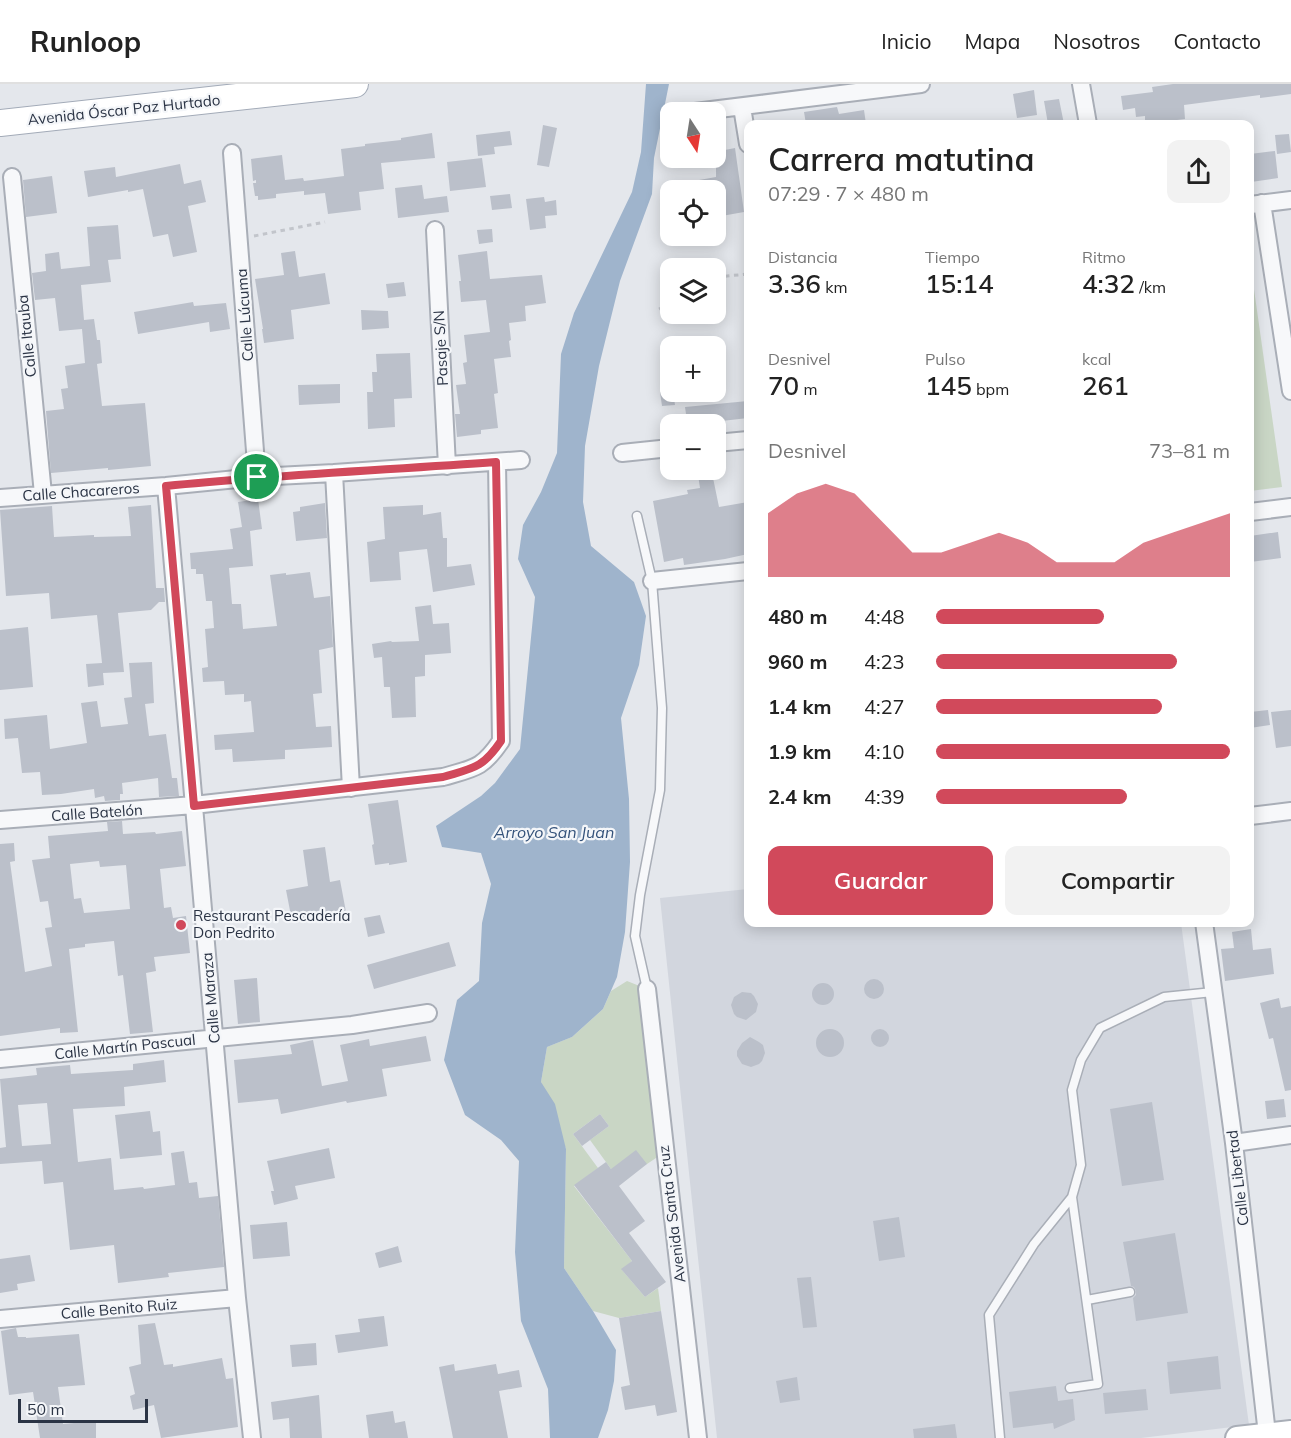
<!DOCTYPE html>
<html lang="es">
<head>
<meta charset="utf-8">
<style>
	body { margin:0; font-family:Mulish,sans-serif; background:#f2f2f2; color:#222; height:100vh; display:flex; flex-direction:column; font-size:22px; white-space:nowrap }
	* { box-sizing:border-box; margin:0 }
	p { font-size:20px; color:#767676 }
	.icon { flex:none; width:33px; height:33px; fill:none; stroke:currentColor; stroke-width:2; stroke-linecap:round; stroke-linejoin:round }
	.map { position:relative; flex:1; overflow:hidden }
	.side { position:absolute; left:744px; top:36px; width:510px; height:807px; display:flex; flex-direction:column; background:#fff; border-radius:12px; box-shadow:0 3px 15px #0003 }
	.side>* { flex:none }
	.needle { width:39px; rotate:168deg }
	.buttons { position:absolute; left:660px; top:18px; display:grid; gap:12px }
	.buttons a { display:grid; place-items:center; width:66px; height:66px; border-radius:12px; background:#fff; box-shadow:0 3px 15px #0003; font-size:30px }
	.scale { position:absolute; left:18px; bottom:15px; width:130px; box-sizing:border-box; padding-left:6px; border:3px solid #2b3445; border-top:0; font-size:16px; line-height:21px; white-space:nowrap; color:#2b3445; -webkit-text-stroke:4px #f4f6f9; paint-order:stroke }
	.pin { position:absolute; display:grid; place-items:center; width:51px; height:51px; color:#fff; margin:-26px; border:3px solid #fff; border-radius:50%; box-shadow:0 2px 6px #0007 }
	.round { display:grid; place-items:center; flex:none; width:63px; height:63px; border-radius:12px; background:#f2f2f2 }
	.summary { display:flex; align-items:center; justify-content:space-between; height:102px; padding:0 24px }
	h1 { font-size:33px; font-weight:600; line-height:45px }
	.figures { display:grid; grid-template-columns:repeat(3,1fr); gap:9px; height:102px; padding:6px 24px }
	.figures div { display:grid; align-content:center }
	.figures b { font-size:26px; font-weight:600 }
	.figures small { font-size:16px; font-weight:400 }
	.figures p { font-size:16px }
	.chart { height:168px; padding:12px 24px }
	.chart p { display:flex; justify-content:space-between }
	.chart svg { width:100%; height:108px; margin-top:6px; fill:#d1495b; opacity:.7 }
	.button { display:flex; gap:12px; margin-top:auto; padding:12px 24px }
	.button a { flex:1; height:69px; border-radius:12px; background:#d1495b; color:#fff; font-size:24px; font-weight:600; line-height:69px; text-align:center }
	.button a+a { background:#f2f2f2; color:#222 }
	ul { padding:0 24px; list-style:none; font-size:20px }
	li { display:grid; grid-template-columns:96px 72px 1fr; align-items:center; height:45px }
	li i { height:15px; border-radius:8px; background:#d1495b }
	header { display:flex; align-items:center; gap:36px; box-sizing:border-box; height:84px; padding:0 30px; background:#fff; border-bottom:2px solid #e0e0e0 }
	header strong { font-size:28px }
	nav { display:flex; gap:33px; margin-inline-start:auto; font-size:21px }
	.map>svg:first-child { display:block }
	.built { fill:#d2d6de }
	.green { fill:#c9d6c5 }
	.water { fill:#9fb4cc }
	.building { fill:#bbc0ca; fill-rule:evenodd }
	.lines { fill:none; stroke-linecap:round; stroke-linejoin:round }
	.service-casing { stroke:#a9aeb7; stroke-width:11 }
	.minor-casing { stroke:#a9aeb7; stroke-width:20 }
	.secondary-casing { stroke:#a9aeb7; stroke-width:26 }
	.primary-casing { stroke:#a3abb8; stroke-width:28 }
	.path { stroke:#c2c5cb; stroke-width:3; stroke-dasharray:4.5 4.5; stroke-linecap:butt }
	.service { stroke:#f7f8fa; stroke-width:8 }
	.minor { stroke:#f7f8fa; stroke-width:16 }
	.secondary { stroke:#fff; stroke-width:22 }
	.primary { stroke:#fff; stroke-width:26 }
	.route-casing { stroke:#fff; stroke-width:12 }
	.route { stroke:#d1495b; stroke-width:8 }
	.poi-dot { fill:#d1495b; stroke:#f4f6f9; stroke-width:2 }
	.labels { text-anchor:middle; stroke-width:4.5; stroke-linejoin:round; paint-order:stroke }
	.street-label { font-size:15px; fill:#2b3445; stroke:#f4f6f9 }
	.poi-label { font-size:15px; fill:#2b3445; stroke:#f4f6f9; text-anchor:start }
	.water-label { font-size:16px; font-style:italic; fill:#34527a; stroke:#f4f6f9 }
</style>
</head>
<body>
<header>
<strong>Runloop</strong>
<nav><a>Inicio</a><a>Mapa</a><a>Nosotros</a><a>Contacto</a></nav>
</header>
<div class="map">
<svg width="1291" height="1354" viewBox="0 0 1291 1354">
	<rect width="100%" height="100%" fill="#e4e7ec"/>
	<path class="built" d="M748,805V838L1181,839L1249,1341L1141,1354H717L660,814Z"/>
	<path class="green" d="M1250,177L1282,403L1250,407Z
		M627,897L647,905L665,1068L647,1080L611,1085L590,1056L609,1042L600,1030L573,1050L598,1084L574,1102L632,1177L622,1186L645,1213L658,1204L661,1227L619,1234L593,1227L564,1184L566,1065L541,998L547,963L572,953L603,925L611,907Z"/>
	<path class="water" d="M646,0H669L654,74L652,110L620,197L599,282L585,362L583,418L591,462L634,498L646,532L639,581L621,634L629,715L630,778L625,848L617,893L603,925L572,953L547,963L541,998L555,1020L566,1065L564,1184L593,1227L616,1266L614,1297L608,1326L598,1354H550L548,1305L521,1237L515,1168L519,1077L501,1056L465,1031L444,976L457,916L479,897L482,839L491,800L481,769L442,763L436,742L481,712L495,699L520,665L535,513L518,475L523,441L541,408L557,369L561,270L574,229L632,108L641,68Z"/>
	<path class="building" d="M1173,0H1291V10L1260,14V11L1184,21L1185,35L1145,40V32L1136,33L1135,24L1123,26L1121,12L1153,8L1152,3Z
		M1034,6L1037,31L1017,34L1013,10Z
		M1059,15L1064,40H1048L1044,17Z
		M837,23L839,30L864,26L866,40H806L804,28Z
		M543,41L557,44L549,83L537,81Z
		M510,47L512,61L494,63L495,70L478,72L476,51Z
		M432,49L435,74L381,79L384,105L359,108L361,126L328,130L325,109L304,111V107L276,110V114L258,116V112H255L253,99H256V96L253,97L251,75L282,71L285,96L303,94L304,97L344,92L341,65L365,62V60L401,56V54Z
		M1289,50L1291,68L1277,70L1275,51Z
		M735,64L744,128L716,133V106H682V99L716,93V73L721,72L720,67Z
		M1275,67L1278,94L1251,98L1250,70Z
		M482,74L486,103L450,107L447,78Z
		M180,80L184,100L201,96L206,118L188,122L197,168L173,173L168,150L153,153L143,105L128,108V106L88,113L84,87L115,83L116,93Z
		M52,92L57,129L26,133L23,96Z
		M422,101L424,115L447,112L449,128L398,134L395,104Z
		M510,110L512,124L492,126L490,112Z
		M544,113L545,118L556,116L557,131L545,132L546,144L530,146L526,115Z
		M118,141L121,175L108,176L111,198L81,201L84,236L94,235L97,256H100L102,279L97,280L102,322L145,319L151,382L108,386V384L51,389L46,327L64,325L61,305L68,304L65,282L85,279L82,245L59,247L55,214L35,216L32,189L46,187L45,170L59,168L61,185L90,182L87,143Z
		M492,145L493,158L479,160L477,146Z
		M295,167L299,193L325,189L330,220L291,226L294,255L264,259L262,245H263L255,195L284,191L281,169Z
		M487,167L490,195L542,191L546,219L525,222L526,237L509,239L511,256L509,257L511,273L494,275L498,309L494,310L498,344L481,346V350L457,353L455,330H460L456,301L466,300L463,279L467,278L464,251L490,248L486,216L461,218L459,197H461L458,171Z
		M404,198L406,212L388,214L386,200Z
		M193,218L194,222L226,219L230,245L210,248L209,238L138,250L134,228Z
		M361,226L388,227L389,244L362,246Z
		M410,269L412,314L394,315L395,343L368,345L367,308H373L372,288H377L376,270Z
		M340,300V319L299,321L298,301Z
		M660,308H673L675,321L662,322Z
		M748,317V334L713,338V334L687,337L685,323Z
		M712,389L719,423L748,418V470L725,475L684,481L683,474L664,478L653,417L688,410L687,406L700,404L698,391Z
		M258,415L262,445L250,447L253,482L229,484L232,520H241L243,545L277,542L270,491L286,489V491L310,488L314,514L330,512L333,563L319,566L322,609L313,610L316,643L331,642L332,663L285,666V675L233,678L232,665L215,666L214,651L254,648L251,617L244,618V610L225,611L224,597L203,598L202,584L208,583L205,545L214,544L212,517H206L203,490H196V485H191L190,469L233,465L230,445L242,443L238,418Z
		M325,419L327,454L296,457L293,428L300,427V423Z
		M151,421L156,504H164L165,518H159L151,526L118,529L124,588L103,589L104,601L88,603L86,580L102,579L97,531L51,535L49,509L6,512L0,426L52,422L54,453L94,451V453L131,452L128,423Z
		M423,421V431L441,428L443,454H447V483L471,480L475,501L433,508L427,465L399,468L401,496L370,498L367,458L385,455L383,423Z
		M1278,448L1281,474L1250,478V452Z
		M431,521L433,540L449,539L451,569L425,571V592L415,593L416,633L392,634L390,603H384L382,573L374,574L372,560L391,557L392,558L419,557L415,523Z
		M28,543L33,603L0,606V546Z
		M152,578L154,619L145,620L149,652L166,650L172,694H177L179,712L159,713L158,694L122,699L123,710H120V716L105,717L104,712L95,714L94,705L61,710L42,711L40,688L22,689L18,654L5,655L4,635L47,631L50,665L87,659L81,619L97,617L101,643L128,640L124,614L132,613L129,579Z
		M1268,626L1270,641L1250,644V628Z
		M1291,626V662L1276,664L1271,628Z
		M398,716L407,778L389,781V779L375,781L372,761L374,760L368,720Z
		M122,737L123,750L155,748L156,750L182,747L186,782L160,785L164,824L171,823L173,834L186,832L190,869L154,873L156,887L146,889L153,948L130,950L123,891L118,892L114,857L85,860V863L69,865L78,948L60,949V944L0,952V760L14,759L15,777L10,778L25,888L52,882L45,844L52,843L48,817L40,818L32,776L50,774L48,752L108,747L107,738ZM99,777L100,783L126,781L130,825L84,829L81,814L74,815L70,780Z
		M325,763L330,798L340,796L346,828L292,837L286,806L308,802L303,766Z
		M380,831L385,849L368,853L364,834Z
		M1251,845L1253,866L1271,864L1274,890L1225,897L1221,865L1234,864L1232,848Z
		M449,858L456,882L374,905L367,881Z
		M257,894L260,938L238,940L234,896Z
		M864 905a10 10 0 1 1 20 0a10 10 0 1 1-20 0Z
		M812 910a11 11 0 1 1 22 0a11 11 0 1 1-22 0Z
		M742,908L751,909L754,912L758,920L756,928L746,936L737,933L734,930L731,921L734,913Z
		M1279,914L1281,924L1291,922V1006L1285,1007L1273,954L1269,955L1260,919Z
		M816 959a14 14 0 1 1 28 0a14 14 0 1 1-28 0Z
		M871 954a9 9 0 1 1 18 0a9 9 0 1 1-18 0Z
		M426,952L431,977L382,985L387,1012L347,1019L346,1017L281,1030L278,1015L238,1019L234,976L292,970L290,961L313,956L322,1002L348,997L340,961L369,955L370,962Z
		M750,953L759,958L763,961L765,969L762,977L759,980L751,983L742,980L737,972V967L742,959Z
		M164,976L166,998L124,1003L125,1022L73,1025L78,1078L111,1074L114,1106L143,1103L144,1105L175,1101L171,1069L184,1067L189,1099L197,1098L199,1114L218,1112L224,1183L168,1189L169,1193L118,1199L114,1161L70,1166L63,1098L44,1100L42,1077L0,1080V1064L6,1063L0,995L37,991L36,984L70,981L71,990L133,986V980ZM47,1019L51,1060L22,1062L18,1021Z
		M1284,1015L1286,1033L1267,1035L1265,1017Z
		M1152,1018L1164,1096L1122,1102L1110,1025Z
		M150,1027L153,1048L160,1047L162,1071L120,1075L115,1031Z
		M600,1030L609,1042L582,1062L573,1050Z
		M329,1064L335,1094L295,1102L298,1115L274,1121L271,1107H274L267,1077Z
		M636,1066L647,1080L619,1102L645,1137L629,1149L666,1198L645,1213L621,1185L632,1177L574,1101L606,1078L611,1085Z
		M899,1133L905,1173L879,1177L873,1137Z
		M287,1138L290,1172L253,1175L250,1141Z
		M1175,1149L1188,1229L1136,1237L1133,1214L1136,1211V1207L1134,1203L1131,1202L1123,1158Z
		M398,1162L402,1178L379,1184L375,1169Z
		M30,1171L35,1197L17,1200L18,1206L0,1209V1175Z
		M811,1193L817,1243L803,1244L797,1194Z
		M661,1227L677,1328L657,1332L655,1321L625,1326L621,1303L630,1301L619,1234Z
		M384,1232L388,1262L338,1269L335,1251L360,1248L358,1235Z
		M155,1239L164,1281L173,1280V1283L222,1274L226,1295L233,1294L238,1343L161,1354L154,1321L133,1326L130,1312L135,1310L129,1283L141,1280L138,1241Z
		M16,1244L18,1253H26V1254L79,1250L85,1301L58,1303L63,1340L96,1337V1354H40L33,1308L9,1311L1,1247Z
		M316,1259L317,1281L292,1283L290,1261Z
		M1218,1272L1221,1305L1170,1310L1167,1278Z
		M454,1280L455,1287L496,1280L498,1290L519,1286L522,1303L499,1307L508,1354H453L439,1283Z
		M797,1293L800,1316L780,1319L776,1297Z
		M1056,1302L1058,1317L1073,1315L1075,1336L1054,1345L1053,1339L1013,1344L1009,1308Z
		M1146,1305L1148,1326L1105,1330L1103,1309Z
		M319,1311L322,1354H290L289,1334L273,1336L271,1318Z
		M393,1327L395,1339L405,1337L408,1354H369L366,1331Z
		M955,1340L957,1354H914L913,1345Z"/>
	<g class="lines">
		<g class="service-casing">
			<path id="service" d="M637,432L652,497L662,624L660,706L640,811L635,852L647,905
				M1087,1216L1130,1208
				M1070,1304L1098,1300L1072,1113L1081,1081L1072,1006L1081,976L1100,944L1164,913L1213,908
				M1000,1354L989,1231L1034,1160L1072,1113"/>
		</g>
		<g class="minor-casing">
			<path id="minor" d="M1081,0L1088,40
				M742,23L748,60
				M695,28L921,0
				M232,69L257,393
				M12,93L43,410
				M1262,119L1291,307
				M1250,121L1291,116
				M435,146L447,382
				M716,359L748,356
				M622,369L670,364
				M334,389L351,704
				M166,402L237,1214L252,1354
				M0,414L166,402L257,393L334,389L521,376
				M1250,428L1291,423
				M652,497L748,487
				M1250,732L1291,727
				M0,736L194,721L443,693C474,684 482,685 501,657L497,378
				M1204,838L1234,1059L1267,1350
				M647,905L698,1354
				M0,975L352,941L428,929
				M1234,1059L1291,1051
				M0,1235L237,1214"/>
		</g>
		<g class="secondary-casing">
			<path id="secondary" d="M1237,1354L1291,1348"/>
		</g>
		<g class="primary-casing">
			<path id="primary" d="M0,39L355,0"/>
		</g>
		<path class="path" d="M254,152L325,138
			M716,193L748,190
			M659,225L670,220"/>
		<use href="#service" class="service"/>
		<use href="#minor" class="minor"/>
		<use href="#secondary" class="secondary"/>
		<use href="#primary" class="primary"/>
	</g>
	<g class="lines">
		<g class="route-casing">
			<path id="route" d="M496,378L501,657C482,685 473,684 443,693L194,722L166,402C276,391 386,386 496,378Z"/>
		</g>
		<use href="#route" class="route"/>
	</g>
	<circle class="poi-dot" cx="181" cy="841" r="6"/>
	<g class="labels">
		<g class="street-label">
			<text transform="translate(124 26) rotate(-6)" y="5">Avenida Óscar Paz Hurtado</text>
			<text transform="translate(245 231) rotate(-94)" y="5">Calle Lúcuma</text>
			<text transform="translate(27 252) rotate(-96)" y="5">Calle Itauba</text>
			<text transform="translate(441 264) rotate(-93)" y="5">Pasaje S/N</text>
			<text transform="translate(81 408) rotate(-4)" y="5">Calle Chacareros</text>
			<text transform="translate(97 729) rotate(-4)" y="5">Calle Batelón</text>
			<text transform="translate(211 914) rotate(-95)" y="5">Calle Maraza</text>
			<text transform="translate(125 963) rotate(-6)" y="5">Calle Martín Pascual</text>
			<text transform="translate(1238 1094) rotate(-97)" y="5">Calle Libertad</text>
			<text transform="translate(672 1130) rotate(-97)" y="5">Avenida Santa Cruz</text>
			<text transform="translate(119 1225) rotate(-5)" y="5">Calle Benito Ruiz</text>
		</g>
		<g class="poi-label">
			<text x="193" y="837">Restaurant Pescadería<tspan x="193" dy="17">Don Pedrito</tspan></text>
		</g>
		<g class="water-label">
			<text x="554" y="754">Arroyo San Juan</text>
		</g>
	</g>
</svg>
<div class="buttons">
<a><svg class="needle" viewBox="-14 -14 28 28"><path d="M0-13l5 13h-10z" fill="#e53935"/><path d="M0 13l5-13h-10z" fill="#767676"/></svg></a>
<a><svg class="icon" aria-label="locate" viewBox="0 0 24 24"><circle cx="12" cy="12" r="6"/><path d="M12 2v4M12 18v4M2 12h4M18 12h4"/></svg></a>
<a><svg class="icon" aria-label="layers" viewBox="0 0 24 24"><path d="M12 4l9 5-9 5-9-5zM3 14l9 5 9-5"/></svg></a>
<a>+</a>
<a>−</a>
</div>
<div class="scale">50 m</div>
<div class="pin" style="left:257px;top:393px;background:#1e9e55"><svg class="icon" aria-label="arrive" viewBox="0 0 24 24"><path d="M6 21V4h12l-3 4 3 4H6"/></svg></div>
<section class="side">
<div class="summary"><div><h1>Carrera matutina</h1><p>07:29 · 7 × 480 m</p></div><a class="round"><svg class="icon" aria-label="share" viewBox="0 0 24 24"><path d="M12 15V3M7 8l5-5 5 5M5 13v7h14v-7"/></svg></a></div>
<div class="figures">
<div><p>Distancia</p><b>3.36<small> km</small></b></div>
<div><p>Tiempo</p><b>15:14</b></div>
<div><p>Ritmo</p><b>4:32<small> /km</small></b></div>
</div>
<div class="figures">
<div><p>Desnivel</p><b>70<small> m</small></b></div>
<div><p>Pulso</p><b>145<small> bpm</small></b></div>
<div><p>kcal</p><b>261</b></div>
</div>
<div class="chart"><p><span>Desnivel</span>73–81 m</p>
<svg viewBox="0 0 160 44" preserveAspectRatio="none"><path d="M0 44V18L10 10L20 6L30 10L40 22L50 34L60 34L70 30L80 26L90 30L100 38L110 38L120 38L130 30L140 26L150 22L160 18V44z"/></svg>
</div>
<ul>
<li><b>480 m</b>4:48<i style="width:57%"></i></li>
<li><b>960 m</b>4:23<i style="width:82%"></i></li>
<li><b>1.4 km</b>4:27<i style="width:77%"></i></li>
<li><b>1.9 km</b>4:10<i style="width:100%"></i></li>
<li><b>2.4 km</b>4:39<i style="width:65%"></i></li>
</ul>
<div class="button"><a>Guardar</a><a>Compartir</a></div>
</section>
</div>
</body>
</html>
